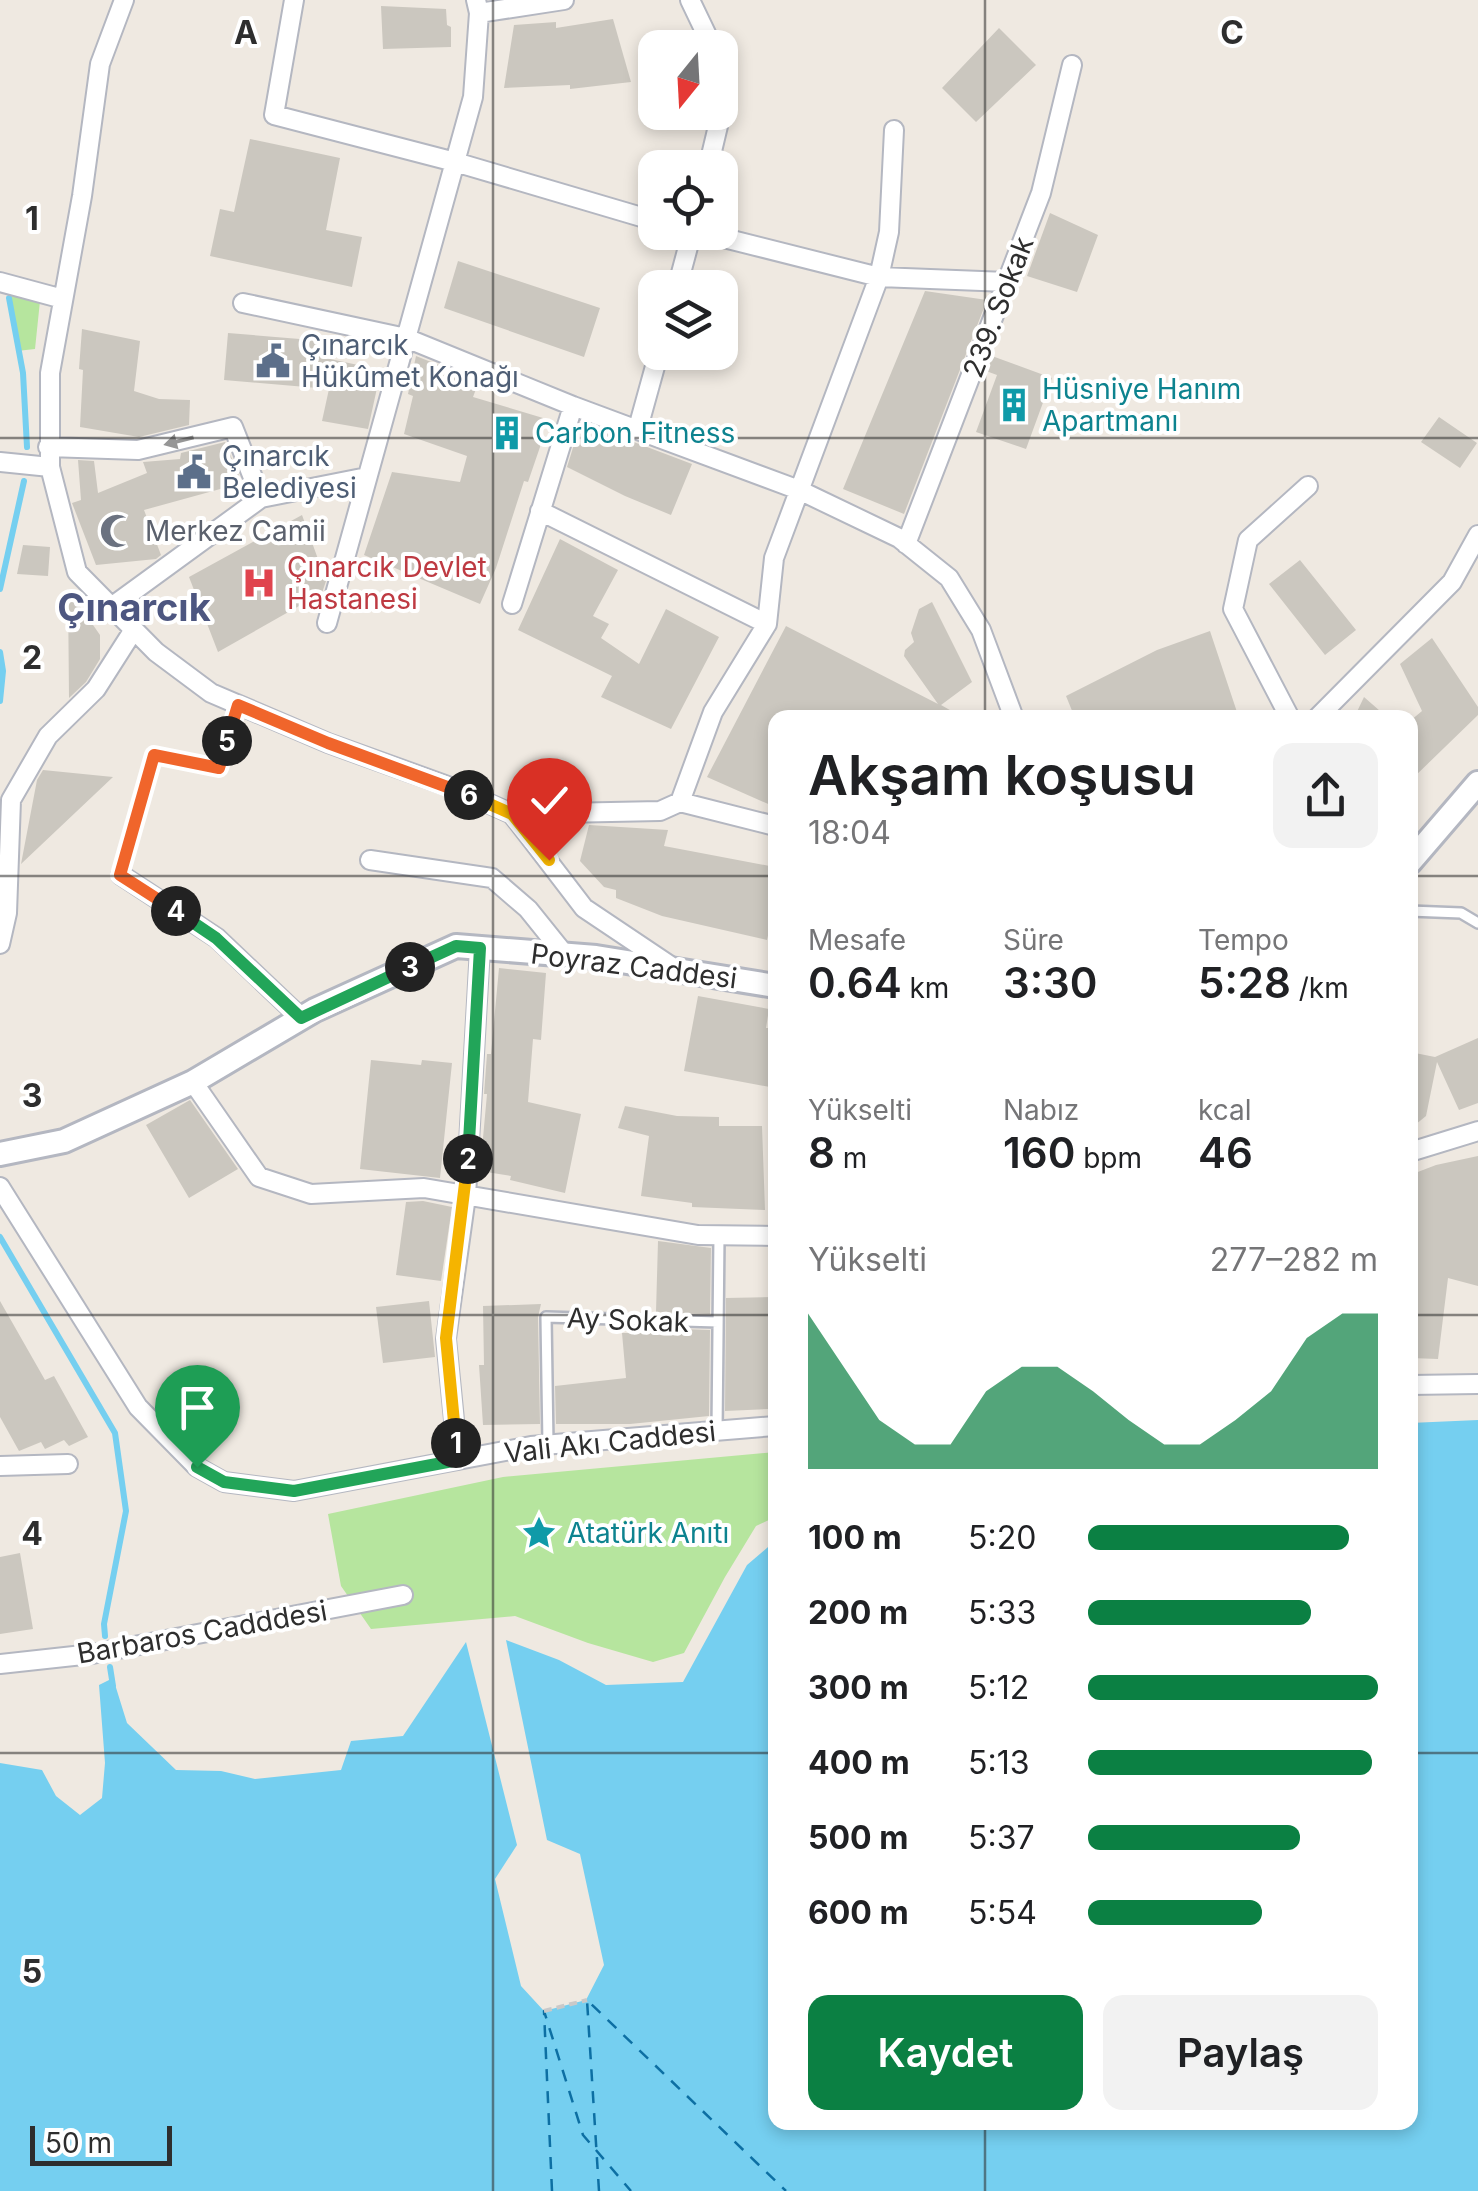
<!DOCTYPE html>
<html lang="tr">
<head>
<meta charset="utf-8">
<style>
	body { margin:0; font-family:Inter,sans-serif; background:#f2f2f2; color:#202124; height:100vh; display:flex; flex-direction:column; font-size:38px; white-space:nowrap }
	* { box-sizing:border-box; margin:0 }
	p { font-size:32px; color:#757577 }
	.icon { flex:none; width:55px; height:55px; fill:none; stroke:currentColor; stroke-width:2; stroke-linecap:round; stroke-linejoin:round }
	.map { position:relative; flex:1; overflow:hidden }
	.drawer { position:absolute; left:768px; top:710px; width:650px; height:1420px; display:flex; flex-direction:column; background:#fff; border-radius:20px; box-shadow:0 5px 15px #0003 }
	.drawer>* { flex:none }
	.needle { width:65px; rotate:198deg }
	.controls { position:absolute; left:638px; top:30px; display:grid; gap:20px }
	.controls a { display:grid; place-items:center; width:100px; height:100px; border-radius:20px; background:#fff; box-shadow:0 5px 15px #0003; font-size:50px }
	.scale { position:absolute; left:30px; bottom:25px; width:142px; box-sizing:border-box; padding-left:10px; border:5px solid #2e2e2e; border-top:0; font-size:28px; line-height:35px; white-space:nowrap; color:#2e2e2e; -webkit-text-stroke:8px #fff; paint-order:stroke }
	.pin { position:absolute; display:grid; place-items:center; width:85px; height:85px; color:#fff; margin:-102px -42px; border-radius:50% 50% 50% 0; rotate:-45deg; box-shadow:0 0 10px #0007 }
	.pin .icon { rotate:45deg }
	.km { position:absolute; width:50px; height:50px; margin:-25px; border-radius:50%; background:#222; color:#fff; font-size:28px; line-height:50px; text-align:center }
	.round { display:grid; place-items:center; flex:none; width:105px; height:105px; border-radius:20px; background:#f2f2f2 }
	.head { display:flex; align-items:center; justify-content:space-between; height:170px; padding:0 40px }
	h1 { font-size:55px; font-weight:600; line-height:75px }
	.stats { display:grid; grid-template-columns:repeat(3,1fr); gap:15px; height:170px; padding:10px 40px }
	.stats div { display:grid; align-content:center }
	.stats b { font-size:42px; font-weight:600 }
	.stats small { font-size:28px; font-weight:400 }
	.stats p { font-size:28px }
	.chart { height:280px; padding:20px 40px }
	.chart p { display:flex; justify-content:space-between }
	.chart svg { width:100%; height:180px; margin-top:10px; fill:#0b8043; opacity:.7 }
	.cta { display:flex; gap:20px; margin-top:auto; padding:20px 40px }
	.cta a { flex:1; height:115px; border-radius:20px; background:#0b8043; color:#fff; font-size:40px; font-weight:600; line-height:115px; text-align:center }
	.cta a+a { background:#f2f2f2; color:#202124 }
	ul { padding:0 40px; list-style:none; font-size:32px }
	li { display:grid; grid-template-columns:160px 120px 1fr; align-items:center; height:75px }
	li i { height:25px; border-radius:12px; background:#0b8043 }
	.map>svg:first-child { display:block }
	.green { fill:#b6e59e }
	.water { fill:#75cff0 }
	.lines { fill:none; stroke-linecap:round; stroke-linejoin:round }
	.stream { stroke:#75cff0; stroke-width:6 }
	.ferry { stroke:#0d6fa3; stroke-width:2.5; stroke-dasharray:12 10; stroke-linecap:butt }
	.building { fill:#cbc7bf }
	.service-casing { stroke:#b4b7c1; stroke-width:14 }
	.minor-casing { stroke:#b4b7c1; stroke-width:22 }
	.tertiary-casing { stroke:#b4b7c1; stroke-width:28 }
	.path { stroke:#c9c9c9; stroke-width:4; stroke-dasharray:8 5; stroke-linecap:butt }
	.service { stroke:#fff; stroke-width:9 }
	.minor { stroke:#fff; stroke-width:18 }
	.tertiary { stroke:#fff; stroke-width:22 }
	.oneway { fill:#969696 }
	.split-1-casing { stroke:#fff; stroke-width:20 }
	.split-2-casing { stroke:#fff; stroke-width:20 }
	.split-3-casing { stroke:#fff; stroke-width:20 }
	.split-4-casing { stroke:#fff; stroke-width:20 }
	.split-5-casing { stroke:#fff; stroke-width:20 }
	.split-6-casing { stroke:#fff; stroke-width:20 }
	.split-7-casing { stroke:#fff; stroke-width:20 }
	.split-1 { stroke:#22a559; stroke-width:12 }
	.split-2 { stroke:#f5b400; stroke-width:12 }
	.split-3 { stroke:#22a559; stroke-width:12 }
	.split-4 { stroke:#22a559; stroke-width:12 }
	.split-5 { stroke:#f0652b; stroke-width:12 }
	.split-6 { stroke:#f0652b; stroke-width:12 }
	.split-7 { stroke:#f5b400; stroke-width:12 }
	.grid { fill:none; stroke:#2e2e2e; stroke-width:2.5; stroke-opacity:0.55 }
	.labels { text-anchor:middle; stroke-width:8; stroke-linejoin:round; paint-order:stroke }
	.street-label { font-size:28px; fill:#2e2e2e; stroke:#fff }
	.service-label { font-size:28px; fill:#4e5e75; stroke:#fff; text-anchor:start }
	.culture-label { font-size:28px; fill:#0d838f; stroke:#fff; text-anchor:start }
	.worship-label { font-size:28px; fill:#5b616d; stroke:#fff; text-anchor:start }
	.health-label { font-size:28px; fill:#be3a42; stroke:#fff; text-anchor:start }
	.district-label { font-size:38px; font-weight:bold; fill:#4d5680; stroke:#fff }
	.grid-label { font-size:32px; text-anchor:middle; font-weight:bold; fill:#2e2e2e; stroke:#fff; stroke-width:8; stroke-linejoin:round; paint-order:stroke }
</style>
</head>
<body>
<div class="map">
<svg width="1478" height="2191" viewBox="0 0 1478 2191">
	<rect width="100%" height="100%" fill="#efe9e1"/>
	<path class="green" d="M8,293L40,301L35,349L17,351Z
		M775,1452V1517L756,1526L725,1577L684,1653L653,1662L588,1643L515,1616L371,1629L341,1586L328,1514L503,1477Z"/>
	<path class="water" d="M1478,1420V2191H0V1763L42,1770L56,1796L80,1815L102,1798L105,1763L99,1685L113,1678L127,1723L176,1770L221,1771L255,1779L341,1770L351,1741L403,1736L466,1642L517,1845L495,1879L521,1986L544,2011L586,2000L604,1965L580,1854L547,1840L506,1640L559,1660L606,1685L683,1682L747,1565L775,1541V2122H1410V1423Z"/>
	<g class="lines">
		<path class="stream" d="M9,298L23,373L27,447
			M0,589L24,481
			M0,652L3,671L0,701
			M0,1237L115,1433L126,1511L104,1624L105,1636
			M110,1667L113,1686"/>
		<path class="ferry" d="M552,2191L544,2011L583,2135L631,2191
			M599,2191L587,2000L786,2191"/>
	</g>
	<path class="building" d="M381,6L446,9L447,25L451,27V47L383,49Z
		M613,19L631,82L570,89V85L504,88L514,25L556,22V28Z
		M999,28L1036,65L976,122L942,88Z
		M250,139L340,158L326,230L362,237L352,287L210,256L220,209L234,212Z
		M1050,213L1098,235L1077,292L1027,276Z
		M458,261L600,308L584,357L444,308Z
		M925,291L987,300L904,514L843,489Z
		M82,329L140,341L134,391L159,399L190,400L189,425L139,437L80,427L83,370L79,369Z
		M228,333L324,341L321,357L381,370L368,429L322,421L329,389L224,380Z
		M416,356L479,381L473,397L543,418L540,447L528,482L524,481L496,568L480,604L364,555L392,472L460,482L467,456L404,434L413,396L408,394Z
		M992,356L1052,378L1026,449L976,432L997,375L986,371Z
		M1439,417L1477,443L1460,468L1421,442Z
		M581,422L692,464L671,515L625,496L567,467Z
		M225,442L242,483L144,510L161,555L156,559L96,565L72,503L81,500L78,460L94,461L98,493L147,473L143,462L180,459L181,453Z
		M302,515L326,581L322,593L218,652L189,577Z
		M560,539L618,570L593,616L609,624L601,638L639,664L666,609L719,637L671,729L601,697L612,676L518,630Z
		M23,545L50,547L48,576L17,574Z
		M1300,560L1356,630L1325,655L1269,584Z
		M68,589L100,635V659L86,682L69,698Z
		M932,602L972,682L941,705L964,718H775V807L707,777L786,626L938,704L904,656L905,650L914,642L911,633L919,609Z
		M1210,631L1237,712L1220,718H1202L1200,711L1180,718H1137L1135,711L1117,718H1075L1066,696L1157,650Z
		M1432,638L1478,707V715L1410,781V721L1422,711L1400,664Z
		M1364,697L1388,718H1354Z
		M43,770L113,777L21,864L37,780Z
		M589,825L668,830L664,846L775,867V905L767,940L662,916L616,898V890L604,887L580,861Z
		M499,968L546,973L541,1040L533,1039L528,1102L581,1114L565,1193L510,1180L511,1176L480,1171L487,1094H484L487,1054H491Z
		M698,996L769,1009L766,1028H775V1088L684,1071Z
		M1478,1038V1103L1459,1110L1437,1062L1426,1116L1410,1129V1052L1435,1057Z
		M371,1060L421,1065L422,1060L452,1063L440,1178L360,1169Z
		M190,1100L238,1169L189,1198L146,1125Z
		M625,1106L677,1116L719,1117V1126H762L765,1210L692,1207V1203L641,1196L649,1136L618,1128Z
		M1478,1156V1286L1448,1278L1438,1359L1410,1358V1175L1436,1165Z
		M423,1201L452,1207L441,1281L396,1275L406,1202Z
		M658,1241L711,1248L710,1314L656,1312Z
		M773,1297L769,1409L725,1411L726,1298Z
		M0,1301L45,1380L54,1376L88,1437L69,1446L64,1440L45,1449L41,1442L19,1451L0,1417Z
		M429,1301L435,1357L383,1363L376,1307Z
		M541,1304L538,1317L540,1424L483,1425L479,1365H484L483,1306Z
		M655,1328L710,1330L709,1416L630,1424H556L555,1386L626,1378L622,1333H655Z
		M20,1553L33,1629L0,1634V1557Z"/>
	<g class="lines">
		<g class="service-casing">
			<path id="service" d="M121,875L154,755L219,769L238,705
				M1410,911L1461,913L1478,923
				M717,1431L719,1236
				M548,1444L546,1317L718,1322"/>
		</g>
		<g class="minor-casing">
			<path id="minor" d="M294,0L274,115L455,162L655,221
				M690,0L713,48
				M479,13L564,0
				M708,168L718,126V112
				M700,232L879,277L1007,282
				M0,282L63,299
				M677,288L692,232
				M243,303L406,338L573,406L799,490L899,538L949,578L981,630L1014,718
				M638,428L659,352
				M48,447L138,450L233,427L261,498
				M0,462L50,467L77,572L156,652L211,693L328,743L459,790L512,814L584,908L672,967
				M50,467V373L82,196L100,64L124,0
				M540,511L767,624
				M906,544L1041,193L1072,65
				M512,604L573,406
				M110,608L261,498L367,477
				M327,623L473,97L479,13L476,0
				M1290,718L1233,609L1248,540L1308,486
				M1317,718L1452,582L1478,535
				M680,802L713,712L767,624L774,558L879,277L889,232L894,130
				M512,814L660,811L680,802L775,826
				M370,860L492,878L528,909L565,955
				M121,875L217,938L301,1018
				M0,944L7,913L11,800L48,736L96,689L133,631
				M193,1082L259,1177L311,1194L424,1188L698,1235L775,1236
				M1410,1152L1478,1131
				M0,1187L138,1407L197,1467L224,1482L294,1491L531,1446L775,1426
				M1410,1385L1478,1384
				M458,1460L446,1339L466,1196L480,948
				M0,1466L68,1464
				M0,1664L92,1654L403,1595"/>
		</g>
		<g class="tertiary-casing">
			<path id="tertiary" d="M1410,862L1478,783
				M0,1154L64,1141L193,1082L315,1010L456,946L596,957L775,986"/>
		</g>
		<path class="path" d="M544,2011L587,2000"/>
		<use href="#service" class="service"/>
		<use href="#minor" class="minor"/>
		<use href="#tertiary" class="tertiary"/>
	</g>
	<defs><path id="oneway-solid" d="M-6-.8H1V-3.2L6.5 0L1 3.2V.8H-6Z" transform="scale(2.5)"/></defs>
	<use class="oneway" href="#oneway-solid" transform="translate(179 441) rotate(166)"/>
	<g class="lines">
		<g class="split-1-casing">
			<path id="split-1" d="M197,1467L224,1482L294,1491L458,1460L456,1443"/>
		</g>
		<g class="split-2-casing">
			<path id="split-2" d="M456,1443L446,1338L468,1159"/>
		</g>
		<g class="split-3-casing">
			<path id="split-3" d="M410,967L456,946L480,948L468,1159"/>
		</g>
		<g class="split-4-casing">
			<path id="split-4" d="M176,911L216,938L301,1018L410,967"/>
		</g>
		<g class="split-5-casing">
			<path id="split-5" d="M176,911L120,875L154,755L219,768L227,741"/>
		</g>
		<g class="split-6-casing">
			<path id="split-6" d="M227,741L238,705L328,743L469,795"/>
		</g>
		<g class="split-7-casing">
			<path id="split-7" d="M469,795L512,814L549,860"/>
		</g>
		<use href="#split-1" class="split-1"/>
		<use href="#split-2" class="split-2"/>
		<use href="#split-3" class="split-3"/>
		<use href="#split-4" class="split-4"/>
		<use href="#split-5" class="split-5"/>
		<use href="#split-6" class="split-6"/>
		<use href="#split-7" class="split-7"/>
	</g>
	<path class="grid" d="M493,0V2191M985,0V718M0,438H1478M0,876H775M1410,876H1478M0,1315H775M1410,1315H1478M0,1753H775M1410,1753H1478M985,2122V2191"/>
	<defs>
		<g id="civic-bare" transform="scale(2.7)"><path d="M-.6-6.5H3V-4.5H.6V-3L4-1V1h2V6H-6V1h2V-1L-.6-3ZM-1.2 2.5V6h2.4V2.5Z" fill="#5c6f8a" stroke="#fff" stroke-width="2.5" paint-order="stroke"/></g>
		<g id="building-bare" transform="scale(2.7)"><path d="M-4-6H4V6H1V3H-1V6H-4ZM-2.5-4.3h1.7v1.8h-1.7ZM.8-4.3h1.7v1.8H.8ZM-2.5-1h1.7V.8h-1.7ZM.8-1h1.7V.8H.8Z" fill="#0f9aa8" stroke="#fff" stroke-width="2.5" paint-order="stroke"/></g>
		<g id="mosque-bare" transform="scale(2.7)"><path d="M3.5-4.9A6 6 0 1 0 3.5 4.9A5 5 0 1 1 3.5-4.9Z" fill="#6b7280" stroke="#fff" stroke-width="2.5" paint-order="stroke"/></g>
		<g id="hospital-bare" transform="scale(2.7)"><path d="M-5-5h3v3.5h4V-5h3V5h-3V1.5h-4V5h-3Z" fill="#e0444e" stroke="#fff" stroke-width="2.5" paint-order="stroke"/></g>
		<g id="sight-bare" transform="scale(2.7)"><path d="M0-6L1.8-2.2L6-1.7L2.9 1.2L3.7 5.4L0 3.3L-3.7 5.4L-2.9 1.2L-6-1.7L-1.8-2.2Z" fill="#0f9aa8" stroke="#fff" stroke-width="2.5" paint-order="stroke"/></g>
	</defs>
	<g fill-rule="evenodd">
		<use href="#civic-bare" x="273" y="361"/>
		<use href="#building-bare" x="1014" y="405"/>
		<use href="#building-bare" x="507" y="433"/>
		<use href="#civic-bare" x="194" y="472"/>
		<use href="#mosque-bare" x="117" y="531"/>
		<use href="#hospital-bare" x="259" y="583"/>
		<use href="#sight-bare" x="539" y="1533"/>
	</g>
	<g class="labels">
		<g class="street-label">
			<text transform="translate(998 307) rotate(-69)" y="10">239. Sokak</text>
			<text transform="translate(634 966) rotate(7)" y="10">Poyraz Caddesi</text>
			<text transform="translate(628 1320) rotate(2)" y="10">Ay Sokak</text>
			<text transform="translate(610 1442) rotate(-6)" y="10">Vali Akı Caddesi</text>
			<text transform="translate(202 1632) rotate(-10)" y="10">Barbaros Cadddesi</text>
		</g>
		<g class="service-label">
			<text x="301" y="355">Çınarcık<tspan x="301" dy="32">Hükûmet Konağı</tspan></text>
			<text x="222" y="466">Çınarcık<tspan x="222" dy="32">Belediyesi</tspan></text>
		</g>
		<g class="culture-label">
			<text x="1042" y="399">Hüsniye Hanım<tspan x="1042" dy="32">Apartmanı</tspan></text>
			<text x="535" y="443">Carbon Fitness</text>
			<text x="567" y="1543">Atatürk Anıtı</text>
		</g>
		<g class="worship-label">
			<text x="145" y="541">Merkez Camii</text>
		</g>
		<g class="health-label">
			<text x="287" y="577">Çınarcık Devlet<tspan x="287" dy="32">Hastanesi</tspan></text>
		</g>
		<g class="district-label">
			<text x="134" y="621">Çınarcık</text>
		</g>
	</g>
	<g class="grid-label">
		<text x="246" y="44">A</text>
		<text x="1232" y="44">C</text>
		<text x="32" y="230">1</text>
		<text x="32" y="669">2</text>
		<text x="32" y="1107">3</text>
		<text x="32" y="1545">4</text>
		<text x="32" y="1983">5</text>
	</g>
</svg>
<div class="controls">
<a><svg class="needle" viewBox="-14 -14 28 28"><path d="M0-13l5 13h-10z" fill="#e53935"/><path d="M0 13l5-13h-10z" fill="#757577"/></svg></a>
<a><svg class="icon" aria-label="locate" viewBox="0 0 24 24"><circle cx="12" cy="12" r="6"/><path d="M12 2v4M12 18v4M2 12h4M18 12h4"/></svg></a>
<a><svg class="icon" aria-label="layers" viewBox="0 0 24 24"><path d="M12 4l9 5-9 5-9-5zM3 14l9 5 9-5"/></svg></a>
</div>
<div class="scale">50 m</div>
<div class="pin" style="left:197px;top:1467px;background:#1e9e55"><svg class="icon" aria-label="arrive" viewBox="0 0 24 24"><path d="M6 21V4h12l-3 4 3 4H6"/></svg></div>
<div class="pin" style="left:549px;top:860px;background:#d93025"><svg class="icon" aria-label="check" viewBox="0 0 24 24"><path d="M5 12l5 5 9-10"/></svg></div>
<b class="km" style="left:456px;top:1443px">1</b>
<b class="km" style="left:468px;top:1159px">2</b>
<b class="km" style="left:410px;top:967px">3</b>
<b class="km" style="left:176px;top:911px">4</b>
<b class="km" style="left:227px;top:741px">5</b>
<b class="km" style="left:469px;top:795px">6</b>
<section class="drawer">
<div class="head"><div><h1>Akşam koşusu</h1><p>18:04</p></div><a class="round"><svg class="icon" aria-label="share" viewBox="0 0 24 24"><path d="M12 15V3M7 8l5-5 5 5M5 13v7h14v-7"/></svg></a></div>
<div class="stats">
<div><p>Mesafe</p><b>0.64<small> km</small></b></div>
<div><p>Süre</p><b>3:30</b></div>
<div><p>Tempo</p><b>5:28<small> /km</small></b></div>
</div>
<div class="stats">
<div><p>Yükselti</p><b>8<small> m</small></b></div>
<div><p>Nabız</p><b>160<small> bpm</small></b></div>
<div><p>kcal</p><b>46</b></div>
</div>
<div class="chart"><p><span>Yükselti</span>277–282 m</p>
<svg viewBox="0 0 160 44" preserveAspectRatio="none"><path d="M0 44V6L10 19L20 32L30 38L40 38L50 25L60 19L70 19L80 25L90 32L100 38L110 38L120 32L130 25L140 12L150 6L160 6V44z"/></svg>
</div>
<ul>
<li><b>100 m</b>5:20<i style="width:90%"></i></li>
<li><b>200 m</b>5:33<i style="width:77%"></i></li>
<li><b>300 m</b>5:12<i style="width:100%"></i></li>
<li><b>400 m</b>5:13<i style="width:98%"></i></li>
<li><b>500 m</b>5:37<i style="width:73%"></i></li>
<li><b>600 m</b>5:54<i style="width:60%"></i></li>
</ul>
<div class="cta"><a>Kaydet</a><a>Paylaş</a></div>
</section>
</div>
</body>
</html>
